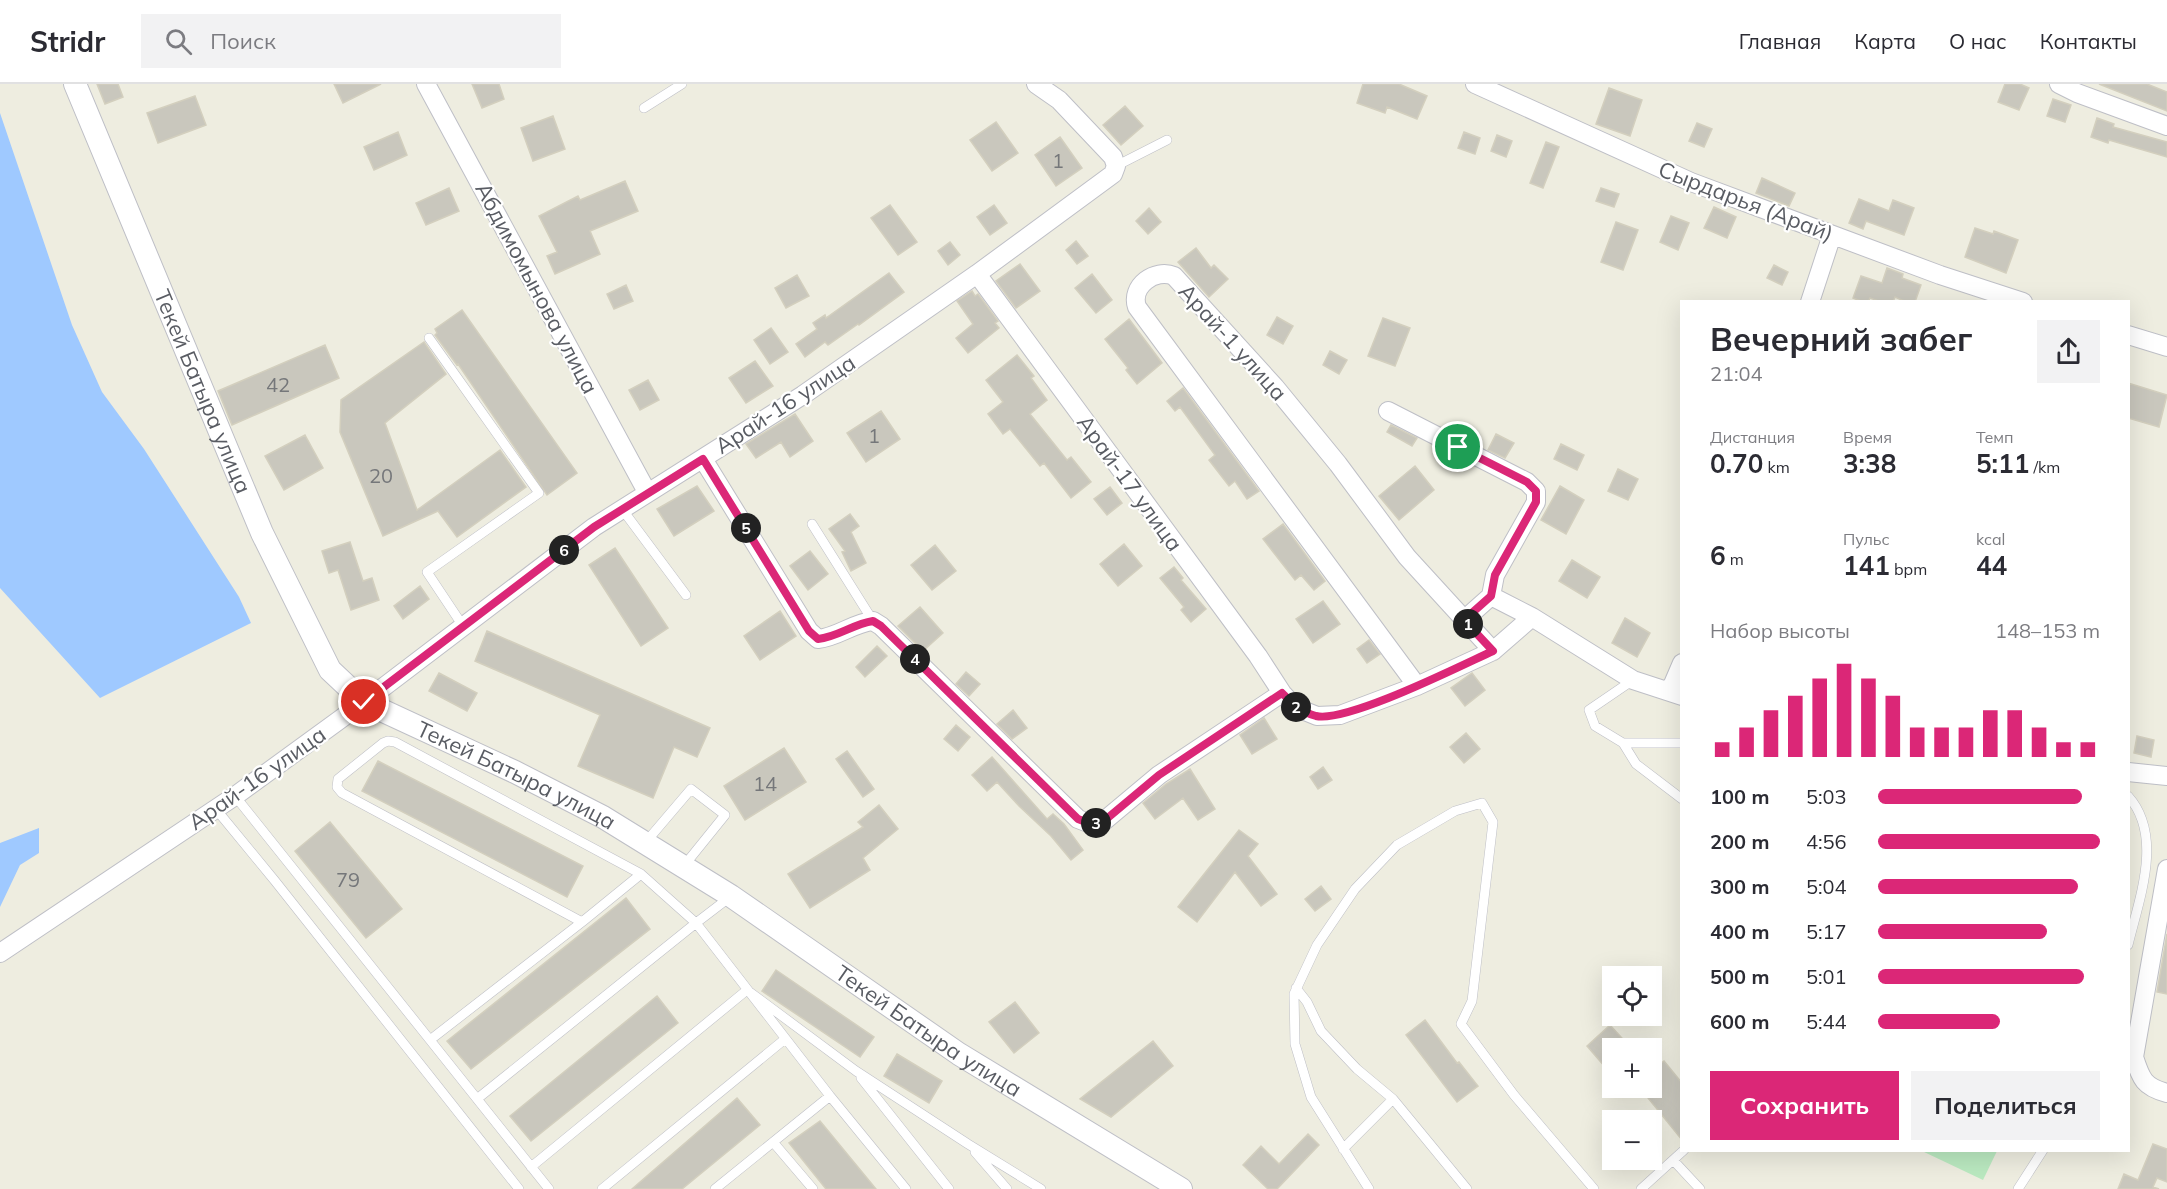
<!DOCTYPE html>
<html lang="ru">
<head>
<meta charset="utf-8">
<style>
	body { margin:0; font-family:Mulish,sans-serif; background:#f2f2f3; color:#2b2b33; height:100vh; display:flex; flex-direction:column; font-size:22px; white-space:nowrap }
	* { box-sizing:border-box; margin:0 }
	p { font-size:20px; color:#7c7c81 }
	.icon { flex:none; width:33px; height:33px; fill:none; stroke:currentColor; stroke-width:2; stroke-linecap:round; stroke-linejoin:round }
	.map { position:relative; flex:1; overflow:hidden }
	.details { position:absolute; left:1680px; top:216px; width:450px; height:852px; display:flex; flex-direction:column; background:#fff; border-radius:0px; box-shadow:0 6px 24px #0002 }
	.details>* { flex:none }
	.controls { position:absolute; left:1602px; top:882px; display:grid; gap:12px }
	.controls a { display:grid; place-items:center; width:60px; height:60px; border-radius:0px; background:#fff; box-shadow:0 6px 24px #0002; font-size:30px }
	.pin { position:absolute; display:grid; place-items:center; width:51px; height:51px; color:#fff; margin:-26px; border:3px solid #fff; border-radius:50%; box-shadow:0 2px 6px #0007 }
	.km { position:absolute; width:30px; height:30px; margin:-15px; border-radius:50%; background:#222; color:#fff; font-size:16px; line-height:30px; text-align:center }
	.round { display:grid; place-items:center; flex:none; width:63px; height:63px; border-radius:0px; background:#f2f2f3 }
	.head { display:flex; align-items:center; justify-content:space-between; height:102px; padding:0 30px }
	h1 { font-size:33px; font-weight:700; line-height:45px }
	.metrics { display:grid; grid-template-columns:repeat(3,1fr); gap:9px; height:102px; padding:6px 30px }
	.metrics div { display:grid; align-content:center }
	.metrics b { font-size:26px; font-weight:700 }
	.metrics small { font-size:16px; font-weight:400 }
	.metrics p { font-size:16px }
	.chart { height:168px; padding:12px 30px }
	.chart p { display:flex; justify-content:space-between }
	.chart svg { width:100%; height:108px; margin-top:6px; stroke:#db2777; stroke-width:6 }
	.action { display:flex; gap:12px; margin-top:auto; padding:12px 30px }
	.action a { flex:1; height:69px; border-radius:0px; background:#db2777; color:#fff; font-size:24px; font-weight:700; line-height:69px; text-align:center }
	.action a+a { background:#f2f2f3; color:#2b2b33 }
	ul { padding:0 30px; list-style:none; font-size:20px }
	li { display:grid; grid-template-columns:96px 72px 1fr; align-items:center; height:45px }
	li i { height:15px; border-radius:8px; background:#db2777 }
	header { display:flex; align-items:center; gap:36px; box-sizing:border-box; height:84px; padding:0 30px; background:#fff; border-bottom:2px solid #e1e1e2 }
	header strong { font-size:28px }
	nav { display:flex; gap:33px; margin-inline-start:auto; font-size:21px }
	.search { width:420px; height:54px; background:#f2f2f3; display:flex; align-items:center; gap:15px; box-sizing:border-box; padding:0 21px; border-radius:0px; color:#7c7c81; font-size:22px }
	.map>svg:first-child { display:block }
	.green { fill:#bae9c0 }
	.water { fill:#9fc9ff }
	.building { fill:#c9c7bd; stroke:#d3cfbe; stroke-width:1.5 }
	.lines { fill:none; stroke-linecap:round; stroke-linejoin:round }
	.service-casing { stroke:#bebfc6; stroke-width:10 }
	.minor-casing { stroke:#bebfc6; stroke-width:20 }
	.tertiary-casing { stroke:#bebfc6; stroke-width:24 }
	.service { stroke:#fff; stroke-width:9 }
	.minor { stroke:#fff; stroke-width:18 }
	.tertiary { stroke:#fff; stroke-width:22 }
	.route-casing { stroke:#fff; stroke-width:12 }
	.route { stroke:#db2777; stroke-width:8 }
	.labels { text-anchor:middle; stroke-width:4.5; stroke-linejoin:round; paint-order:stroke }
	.number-label { font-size:20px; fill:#75777a }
	.street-label { font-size:22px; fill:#595c63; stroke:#fff }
</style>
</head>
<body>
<header>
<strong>Stridr</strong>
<div class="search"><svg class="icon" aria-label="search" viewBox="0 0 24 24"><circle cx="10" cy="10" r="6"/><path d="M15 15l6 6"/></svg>Поиск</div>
<nav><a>Главная</a><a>Карта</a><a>О нас</a><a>Контакты</a></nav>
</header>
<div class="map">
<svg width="2167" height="1105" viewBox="0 0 2167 1105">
	<rect width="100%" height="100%" fill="#eeede0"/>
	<path class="green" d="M1922,1067L1997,1066V1067L1983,1096Z"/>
	<path class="water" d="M0,29L72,241L102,308L144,365L239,513L251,539L100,614L0,504Z
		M39,744V769L20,781L0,823V759Z"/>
	<path class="building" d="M97,0H118L123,13L105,20Z
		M334,0H381L343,19Z
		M472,0H499L504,15L482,24Z
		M1363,0H1399L1427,12L1417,35L1387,23L1385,29L1357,19Z
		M2005,0H2020L2029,4L2019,26L1998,18Z
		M2099,0H2147L2167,8V27Z
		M1609,4L1642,16L1630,52L1596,40Z
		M195,12L206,41L158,59L147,29Z
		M2053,15L2071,21L2065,38L2047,32Z
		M1125,22L1143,42L1121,61L1103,41Z
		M553,32L565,65L533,77L521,44Z
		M2097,34L2114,40L2113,43L2167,58V73L2109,56L2108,59L2091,53Z
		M996,38L1018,69L992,87L970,56Z
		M1697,39L1712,45L1704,63L1689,57Z
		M398,48L407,71L374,86L364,63Z
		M1464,48L1480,54L1475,70L1458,64Z
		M1497,51L1512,57L1506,73L1491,67Z
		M1060,53L1082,84L1056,102L1035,71Z
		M1546,58L1559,63L1543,104L1530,99Z
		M1762,94L1795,109L1789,122L1756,109Z
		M625,97L638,127L590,147L600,170L555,190L547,172L557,168L539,132L578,112L580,116Z
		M449,104L459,127L426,141L416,119Z
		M1601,104L1619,110L1614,123L1596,117Z
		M1859,115L1889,127L1893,116L1914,124L1904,151L1866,137L1863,145L1849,139Z
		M890,121L917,158L898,171L871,134Z
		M994,121L1007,139L990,151L977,133Z
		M1714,123L1736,133L1727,154L1704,144Z
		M1149,124L1161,138L1148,150L1136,137Z
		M1671,132L1689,139L1678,166L1660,158Z
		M1616,138L1638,146L1623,186L1601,178Z
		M1975,144L1993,150L1994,147L2018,156L2006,189L1965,173Z
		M1076,157L1088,172L1077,180L1066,166Z
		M950,158L960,171L948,181L938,167Z
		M1196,164L1211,184L1214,181L1228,195L1209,213L1178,178Z
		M1020,180L1040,207L1016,224L996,197Z
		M1774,181L1788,188L1782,201L1767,194Z
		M1887,184L1903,190L1902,194L1921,201L1915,218H1906L1895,213L1893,218H1881L1870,214L1868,218H1863L1853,214L1861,192L1882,199Z
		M889,189L904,208L859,241L858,240L828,261L825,258L805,273L796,260L817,245L813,239L825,231L826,234Z
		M1092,190L1112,216L1096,229L1075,204Z
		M797,191L809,212L786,224L775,204Z
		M626,201L633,217L614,225L607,210Z
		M972,207L975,212L978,210L998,237L995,239L999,244L968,269L956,254L973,240L957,217Z
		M462,226L577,389L547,411L458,280L457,281L435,251L437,249L435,245Z
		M1277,233L1293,242L1283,260L1267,251Z
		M1383,234L1410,244L1395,282L1368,272Z
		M1129,235L1162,279L1137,300L1126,286L1128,284L1105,255Z
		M771,244L788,268L770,280L754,256Z
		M424,258L446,290L385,339L417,426L500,366L526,403L457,453L438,427L383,452L340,348L341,316Z
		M325,261L339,294L232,341L218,307Z
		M1330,267L1347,276L1339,290L1323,281Z
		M1017,271L1034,292L1031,294L1047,316L1030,330L1067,376L1071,373L1091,398L1071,414L1044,379L1040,382L1010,345L1003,350L988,330L1003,318L986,296Z
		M755,277L773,302L746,319L729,294Z
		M648,296L659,316L640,326L629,306Z
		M2128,299L2167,311L2159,343L2128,334Z
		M1183,304L1259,407L1247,415L1235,397L1229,402L1209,376L1215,371L1180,323L1175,327L1167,317Z
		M881,327L900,355L866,378L847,349Z
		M795,330L813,357L790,373L781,358L756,374L746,360Z
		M1391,341L1417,354L1412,362L1387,348Z
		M1496,350L1514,359L1505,374L1488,366Z
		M305,351L323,384L284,406L265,372Z
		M1561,360L1584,371L1577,386L1554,375Z
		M1415,382L1434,406L1399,436L1379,412Z
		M1618,385L1638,395L1628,416L1608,407Z
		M697,402L714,427L674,452L657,425Z
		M1560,402L1584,416L1566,450L1541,436Z
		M1110,403L1122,419L1107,431L1094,415Z
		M850,430L859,442L851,448L866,479L851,487L842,468L845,467L829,445Z
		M1283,440L1325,497L1314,506L1301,491L1295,496L1263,455Z
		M350,458L363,497L372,494L379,516L351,526L338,486L329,489L322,467Z
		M1124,460L1142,482L1118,502L1100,480Z
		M935,461L956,487L932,506L911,481Z
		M615,464L668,544L641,562L589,481Z
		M810,467L828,490L808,506L790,482Z
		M1572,476L1600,493L1587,514L1559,497Z
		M1174,483L1183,494L1181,496L1206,525L1191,538L1181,526L1184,523L1160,494Z
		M420,502L429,515L403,535L394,522Z
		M1323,517L1340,540L1313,559L1296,535Z
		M920,523L943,549L923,567L898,542Z
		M780,527L796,552L760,576L744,552Z
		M1625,534L1650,549L1637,573L1612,559Z
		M487,547L710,644L697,673L674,663L653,714L578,682L600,631L475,577Z
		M1369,556L1380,570L1367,579L1357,565Z
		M877,562L887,572L865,593L856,583Z
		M966,588L980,600L969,612L956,600Z
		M439,589L477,609L467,627L429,607Z
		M1472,589L1485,606L1465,622L1451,604Z
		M1013,626L1027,644L1012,655L997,640Z
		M1264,634L1277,655L1252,670L1240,651Z
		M956,641L970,653L958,667L944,655Z
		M1466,649L1480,665L1464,679L1450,663Z
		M2137,652L2154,656L2151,673L2134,669Z
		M784,664L806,698L745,736L724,702Z
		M847,667L874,705L863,713L836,675Z
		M992,673L1047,735L1053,730L1064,740L1083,766L1071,776L1051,752L1019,722L997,698L987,707L972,691Z
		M378,677L583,782L567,813L362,707Z
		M1323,683L1332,696L1318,705L1310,693Z
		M1190,685L1215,725L1198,736L1183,714L1155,735L1143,719L1166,700Z
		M879,721L898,745L863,774L870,786L810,824L788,790L863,743L858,738Z
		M330,738L402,825L366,854L295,767Z
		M1239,746L1258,760L1248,772L1277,810L1261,822L1235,788L1197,838L1178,823Z
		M1321,802L1331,815L1315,827L1305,815Z
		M626,814L650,845L471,985L447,957Z
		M2167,850V910L2157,908Z
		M776,886L874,953L860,973L762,907Z
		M657,912L678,939L531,1057L510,1032Z
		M1015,918L1039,949L1014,969L989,938Z
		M1425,936L1457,979L1459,978L1478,1002L1457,1018L1406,951Z
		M1610,941L1631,964H1612V991L1587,962Z
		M1153,957L1173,982L1111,1033L1080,1015Z
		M897,970L942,997L929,1019L884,992Z
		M1664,977L1682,999V1056L1640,1004H1652V986Z
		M737,1014L760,1041L682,1105H632Z
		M820,1037L876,1105H826L789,1059Z
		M1308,1050L1319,1061L1277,1105H1268L1243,1081L1261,1062L1279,1080Z
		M2153,1060L2167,1065V1098L2157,1094L2153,1103L2159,1105H2118L2124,1090L2138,1096Z"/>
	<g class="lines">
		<g class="service-casing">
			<path id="service" d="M644,24L682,0
				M1116,82L1167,56
				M429,254L539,409L427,488L463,542
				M622,425L686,511
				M812,440L873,537
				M1633,596L1589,626L1595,642L1623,659H1682
				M1623,659L1636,680L1682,715
				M235,712L430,956
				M2128,712C2164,752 2139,815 2128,861
				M215,724L275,797L519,1105
				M645,759L691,705L725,731L683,783
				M730,813L696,839L830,1012L906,1105
				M1296,904L1307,918L1321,947L1357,985L1393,1015L1467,1105
				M861,994L949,1105
				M477,1015L696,839L641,790L395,658L388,657L383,659L338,695L337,703L342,709L582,838L641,790
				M773,1058L813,1105
				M1343,1065L1393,1015
				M975,1068L1007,1105
				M1673,1076L1700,1105
				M531,1083L747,906L856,987L968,1060L1041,1105
				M549,1105L430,956L582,838
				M602,1105L785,955
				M715,1105L830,1012
				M1369,1105L1311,1013L1295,960L1294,910L1317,861L1355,805L1397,761L1455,727L1482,719L1493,738L1472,917L1461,940L1514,1011L1594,1105
				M1641,1105L1684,1066
				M2018,1105L2043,1066"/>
		</g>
		<g class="minor-casing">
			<path id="minor" d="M426,0L647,408
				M1475,0L1691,98L1940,191L2023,218
				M2059,0L2077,9L2167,42
				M977,190L1258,572L1282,609L1295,623L1317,632L1340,631L1417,602L1493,567L1532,533
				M1810,218L1832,151
				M2128,251L2167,263
				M1388,327L1527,398L1536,407V418L1495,491L1491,512
				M703,375L809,547L818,555C838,553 853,539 873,537L881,542L1078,735L1091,740L1104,737L1159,691L1282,609
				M1491,512L1532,533L1633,596L1682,612
				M1464,536L1491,512
				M1417,602L1137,223C1130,202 1155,184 1174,192L1275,303L1338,380L1407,473L1493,567
				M1668,607L1673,600L1682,579
				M2128,688L2167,692
				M2167,785L2134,973C2141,995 2144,1003 2167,1009
				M0,869L235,712L364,618L594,443L803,311L977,190L1113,90L1116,82L1113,73L1059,16L1036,0"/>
		</g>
		<g class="tertiary-casing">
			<g id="tertiary">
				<path id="s1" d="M75,0L262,449L330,586L364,618L515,688L603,733L731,812L959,970L1181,1105"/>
			</g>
		</g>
		<use href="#service" class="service"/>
		<use href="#minor" class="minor"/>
		<use href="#tertiary" class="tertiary"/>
	</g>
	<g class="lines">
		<g class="route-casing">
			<path id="route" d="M364,618L594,443L703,375L809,547L818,555C838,553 853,540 873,537L881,542L1078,735L1091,740L1104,737L1159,691L1282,609C1292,619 1301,628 1316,632C1347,639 1460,582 1493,567L1464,536L1491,512L1495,491L1536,418V407L1527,398L1458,363"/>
		</g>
		<use href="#route" class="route"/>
	</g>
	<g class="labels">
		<g class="number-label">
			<text x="1058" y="84">1</text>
			<text x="278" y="308">42</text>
			<text x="874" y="359">1</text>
			<text x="381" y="399">20</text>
			<text x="765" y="707">14</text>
			<text x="348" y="803">79</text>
		</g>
		<g class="street-label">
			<text transform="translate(1746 117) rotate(21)" y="8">Сырдарья (Арай)</text>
			<text transform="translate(537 204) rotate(62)" y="8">Абдимомынова улица</text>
			<text transform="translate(1233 258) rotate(48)" y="8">Арай-1 улица</text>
			<text dy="8" stroke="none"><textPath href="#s1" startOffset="333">Текей Батыра улица</textPath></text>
			<text transform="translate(785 320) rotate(-33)" y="8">Арай-16 улица</text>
			<text transform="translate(1130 399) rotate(54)" y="8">Арай-17 улица</text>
			<text dy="8" stroke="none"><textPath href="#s1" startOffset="855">Текей Батыра улица</textPath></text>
			<text transform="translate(257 694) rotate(-35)" y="8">Арай-16 улица</text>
			<text dy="8" stroke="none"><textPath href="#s1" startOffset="1341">Текей Батыра улица</textPath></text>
		</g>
	</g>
</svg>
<div class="controls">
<a><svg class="icon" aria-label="locate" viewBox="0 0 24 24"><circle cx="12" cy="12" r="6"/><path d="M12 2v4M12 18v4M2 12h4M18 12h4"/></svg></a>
<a>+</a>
<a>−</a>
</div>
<div class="pin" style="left:1458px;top:363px;background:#1e9e55"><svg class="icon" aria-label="arrive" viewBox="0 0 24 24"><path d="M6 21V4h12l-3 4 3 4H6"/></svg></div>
<div class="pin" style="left:364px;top:618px;background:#d93025"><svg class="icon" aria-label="check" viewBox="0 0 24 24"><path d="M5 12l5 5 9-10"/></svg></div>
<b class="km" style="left:1468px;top:540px">1</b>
<b class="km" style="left:1296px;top:623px">2</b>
<b class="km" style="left:1096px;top:739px">3</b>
<b class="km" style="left:915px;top:575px">4</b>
<b class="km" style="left:746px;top:444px">5</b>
<b class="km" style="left:564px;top:466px">6</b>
<section class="details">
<div class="head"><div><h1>Вечерний забег</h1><p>21:04</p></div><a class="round"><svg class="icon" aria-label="share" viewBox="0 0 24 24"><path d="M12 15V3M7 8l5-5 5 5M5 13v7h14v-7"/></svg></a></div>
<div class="metrics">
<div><p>Дистанция</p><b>0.70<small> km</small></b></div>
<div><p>Время</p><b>3:38</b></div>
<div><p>Темп</p><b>5:11<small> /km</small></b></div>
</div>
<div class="metrics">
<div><b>6<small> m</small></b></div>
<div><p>Пульс</p><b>141<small> bpm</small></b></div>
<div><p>kcal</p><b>44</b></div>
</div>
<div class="chart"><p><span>Набор высоты</span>148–153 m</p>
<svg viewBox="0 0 160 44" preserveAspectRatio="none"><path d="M5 44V38M15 44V32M25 44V25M35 44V19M45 44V12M55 44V6M65 44V12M75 44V19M85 44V32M95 44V32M105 44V32M115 44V25M125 44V25M135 44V32M145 44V38M155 44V38"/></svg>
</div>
<ul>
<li><b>100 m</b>5:03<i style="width:92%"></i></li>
<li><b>200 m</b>4:56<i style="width:100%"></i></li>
<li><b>300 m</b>5:04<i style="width:90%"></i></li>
<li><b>400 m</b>5:17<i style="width:76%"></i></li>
<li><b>500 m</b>5:01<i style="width:93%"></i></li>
<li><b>600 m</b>5:44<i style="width:55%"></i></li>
</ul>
<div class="action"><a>Сохранить</a><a>Поделиться</a></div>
</section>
</div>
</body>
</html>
